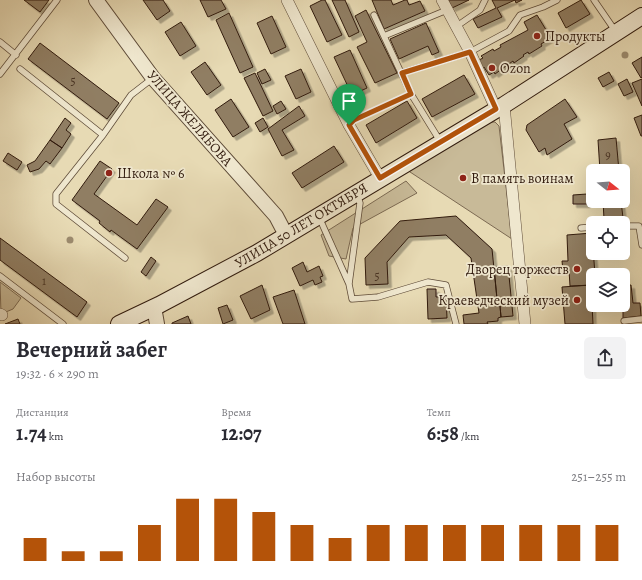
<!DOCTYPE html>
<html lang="ru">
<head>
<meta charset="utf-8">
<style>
	body { margin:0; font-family:Alegreya,serif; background:#f2f2f3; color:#2b2b33; height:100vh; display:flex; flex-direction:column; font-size:15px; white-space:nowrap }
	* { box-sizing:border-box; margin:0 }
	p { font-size:13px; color:#7c7c81 }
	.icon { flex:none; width:22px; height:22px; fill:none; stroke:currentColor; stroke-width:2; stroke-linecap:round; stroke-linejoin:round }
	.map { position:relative; height:324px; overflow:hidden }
	.panel { display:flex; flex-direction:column; background:#fff; flex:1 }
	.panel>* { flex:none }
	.needle { width:26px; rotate:107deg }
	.buttons { position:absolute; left:586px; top:164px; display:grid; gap:8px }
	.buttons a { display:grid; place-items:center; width:44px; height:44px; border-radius:6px; background:#fff; box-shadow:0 4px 16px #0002; font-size:20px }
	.pin { position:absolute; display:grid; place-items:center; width:34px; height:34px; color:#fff; margin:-41px -17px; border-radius:50% 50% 50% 0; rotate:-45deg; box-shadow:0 0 4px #0007 }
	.pin .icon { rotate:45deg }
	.round { display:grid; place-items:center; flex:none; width:42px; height:42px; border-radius:6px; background:#f2f2f3 }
	.overview { display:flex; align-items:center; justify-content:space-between; height:68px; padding:0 16px }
	h1 { font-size:22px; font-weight:700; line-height:30px }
	.figures { display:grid; grid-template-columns:repeat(3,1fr); gap:6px; height:68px; padding:4px 16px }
	.figures div { display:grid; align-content:center }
	.figures b { font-size:20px; font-weight:700 }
	.figures small { font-size:11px; font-weight:400 }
	.figures p { font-size:11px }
	.chart { height:112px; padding:8px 16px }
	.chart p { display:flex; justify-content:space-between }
	.chart svg { width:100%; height:72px; margin-top:4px; stroke:#b45309; stroke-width:6 }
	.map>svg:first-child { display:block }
	.green { fill:#c8ba98; stroke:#7c6a53 }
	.building { fill:#907e64; stroke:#311b0e; filter:url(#shadow) }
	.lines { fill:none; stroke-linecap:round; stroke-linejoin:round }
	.service-casing { stroke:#5e4b38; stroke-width:7 }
	.minor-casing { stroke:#5e4b38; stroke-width:12 }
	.tertiary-casing { stroke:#5e4b38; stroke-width:16 }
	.secondary-casing { stroke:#311b0e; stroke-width:18 }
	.service { stroke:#efe7ce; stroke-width:5.5 }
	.minor { stroke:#efe7ce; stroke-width:11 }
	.tertiary { stroke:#efe7ce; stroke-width:14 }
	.secondary { stroke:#efe7ce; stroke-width:16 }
	.tree { fill:#9c8b6f }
	.route-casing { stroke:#fff; stroke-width:8 }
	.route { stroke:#b45309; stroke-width:5 }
	.poi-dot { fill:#8f2418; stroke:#efe7ce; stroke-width:1.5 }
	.labels { text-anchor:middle; stroke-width:3.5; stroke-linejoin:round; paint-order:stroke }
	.number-label { font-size:12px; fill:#493424 }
	.poi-label { font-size:14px; fill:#311b0e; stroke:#efe7ce; text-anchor:start }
	.street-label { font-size:14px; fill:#311b0e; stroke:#efe7ce }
</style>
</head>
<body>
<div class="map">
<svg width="642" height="324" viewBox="0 0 642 324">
	<defs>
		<filter id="shadow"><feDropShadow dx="3.5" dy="3.5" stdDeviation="0" flood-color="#0004"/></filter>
	</defs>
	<rect width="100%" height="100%" fill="#e7dab4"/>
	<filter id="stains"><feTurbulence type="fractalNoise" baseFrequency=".005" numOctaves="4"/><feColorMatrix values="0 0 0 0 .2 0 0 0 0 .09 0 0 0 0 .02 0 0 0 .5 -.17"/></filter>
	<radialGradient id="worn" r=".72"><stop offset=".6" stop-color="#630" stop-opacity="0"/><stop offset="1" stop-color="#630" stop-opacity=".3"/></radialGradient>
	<path class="green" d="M488,122H495L499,126L512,239L407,170Z
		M406,181L417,193L353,228L346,259L329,256L321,235Z
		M0,282L21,298L13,309L1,314Z"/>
	<path class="building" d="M24,0H49L40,12Z
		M143,0H163L170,11L157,20Z
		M200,0H221L226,9L208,17Z
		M322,0H325L342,35L327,42L310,6Z
		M332,0H345L359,32L349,37Z
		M372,0H391L393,5L405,0H407L409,5L420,1L425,11L384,29Z
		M448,0H469L452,8Z
		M492,0H522L516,3L515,0L497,8L502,17L478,28L473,19L496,8Z
		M581,0L590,14L566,28L558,13Z
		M366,10L397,73L375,83L357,47L367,42L355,16Z
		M229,13L253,67L240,73L216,20Z
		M537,15L551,38L541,44L542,46L529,54L528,52L523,55L524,56L514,63L513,61L495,74L494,72L489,75L484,67L482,69L477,61L483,58L481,56L493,49L494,51L501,47L500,45L528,30L524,22Z
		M272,16L286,47L271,54L257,23Z
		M181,22L196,46L180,56L165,32Z
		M426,23L439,52L432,55L428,46L399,59L390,39Z
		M40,43L119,103L107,119L28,59Z
		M350,50L367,88L352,95L334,57Z
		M642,57V77L641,78L632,63Z
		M205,62L221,85L207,95L191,72Z
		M265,69L271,80L262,84L257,73Z
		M301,69L311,92L296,99L285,76Z
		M609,72L614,81L603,87L598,78Z
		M255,73L273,111L263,116L244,78Z
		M464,75L475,94L432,117L422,99Z
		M627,79L633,92L624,96L618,84Z
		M642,79V106L632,83Z
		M231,99L249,127L233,137L215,110Z
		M565,99L577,117L564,124L572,139L547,155L545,148L539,152L526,130L527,125Z
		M281,101L286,109L277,114L273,106Z
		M407,101L417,118L376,143L366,125Z
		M299,106L305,116L282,130L294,150L282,156L268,129Z
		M642,115V136H641L634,118Z
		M65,118L71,123L66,130L71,134L62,148L50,140Z
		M263,118L268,127L260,132L255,123Z
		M616,138L619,171H600L598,140Z
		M50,140L62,148L50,164L46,161L39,169L30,172L27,165L35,161Z
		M334,146L344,162L302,188L292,173Z
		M8,153L22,162L17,170L3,161Z
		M100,161L112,169L94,194L137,225L156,199L168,207L137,249L111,230L110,232L99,223L100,221L72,200Z
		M587,194V204H573V195Z
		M603,201H621L623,218L604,219Z
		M456,216L492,249L497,299H495V306H500L501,317L498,318V321L487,322L488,324H464L463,315L479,313L471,258L446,235L409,237L387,262L388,284L366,285L365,258L400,221Z
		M592,233L595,275H593V285L570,286L569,270L563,271L562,261H568L567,235Z
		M0,238L87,302L77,317L0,260Z
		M151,257L156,261L146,276L141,272Z
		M303,262L307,272L319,266L323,276L320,277L322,282L315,285L313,280L300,286L292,268Z
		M508,266L513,316L501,317L500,306H495V299H497L494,267Z
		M262,285L270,310L251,319L240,296Z
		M591,285L593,324H565L562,287Z
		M631,285L633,303H640L641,316L623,318V286Z
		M427,289H436V297L446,296L447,318L428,319Z
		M294,290L305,324H283L273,297Z
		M227,305L233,320L223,324L218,308Z
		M188,316L191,324H172V323Z
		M18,319L20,324H5Z"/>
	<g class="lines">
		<g class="service-casing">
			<path id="service" d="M594,0L616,32
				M457,26L480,10L485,0
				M384,36L447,10
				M0,42L16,55
				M20,69L103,135
				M401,73L470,52L509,31L520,15L543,7L557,0
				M0,74L57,0
				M411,94L440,141
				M349,125L354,120L411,94L374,15
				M357,194L360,203L349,284L352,299L378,297L428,282L446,285L456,324
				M319,217L349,284
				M623,226H639L642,245
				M581,228L593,227
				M125,258L56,204V194L103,135L131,95L153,78
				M0,276L63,324
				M624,321L642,319"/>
		</g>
		<g class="minor-casing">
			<path id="minor" d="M287,0L349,125L380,178
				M442,0L470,52L496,109
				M504,105L525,324
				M0,314L2,315"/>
		</g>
		<g class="tertiary-casing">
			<path id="tertiary" d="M96,0L153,78L276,216L286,235
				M154,307L157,324"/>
		</g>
		<g class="secondary-casing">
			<path id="secondary" d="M119,324L159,305L257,253L504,105L642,16"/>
		</g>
		<use href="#service" class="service"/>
		<use href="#minor" class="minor"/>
		<use href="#tertiary" class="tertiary"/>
		<use href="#secondary" class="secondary"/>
	</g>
	<g class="tree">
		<circle cx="625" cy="55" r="3.5"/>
		<circle cx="70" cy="240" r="3.5"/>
	</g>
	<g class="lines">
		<g class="route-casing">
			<path id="route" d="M470,52L496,109L380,178L349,125L354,120L411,94L402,73Z"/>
		</g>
		<use href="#route" class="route"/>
	</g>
	<g class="poi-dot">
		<circle cx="537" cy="36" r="4"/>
		<circle cx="492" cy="68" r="4"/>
		<circle cx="109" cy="173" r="4"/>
		<circle cx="463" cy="178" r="4"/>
		<circle cx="577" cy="269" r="4"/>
		<circle cx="577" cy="300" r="4"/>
	</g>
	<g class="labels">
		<g class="number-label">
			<text x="73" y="85">5</text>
			<text x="608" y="159">9</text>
			<text x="377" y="280">5</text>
			<text x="44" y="285">1</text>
		</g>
		<g class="poi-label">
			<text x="545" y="41">Продукты</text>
			<text x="500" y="73">Ozon</text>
			<text x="117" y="178">Школа № 6</text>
			<text x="471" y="183">В память воинам</text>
			<text x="569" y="274" text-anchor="end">Дворец торжеств</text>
			<text x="569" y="305" text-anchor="end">Краеведческий музей</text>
		</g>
		<g class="street-label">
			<text transform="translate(190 118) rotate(49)" y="5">УЛИЦА ЖЕЛЯБОВА</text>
			<text transform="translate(301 225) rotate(-31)" y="5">УЛИЦА 50 ЛЕТ ОКТЯБРЯ</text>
		</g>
	</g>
	<rect width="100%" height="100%" filter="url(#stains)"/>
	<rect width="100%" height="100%" fill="url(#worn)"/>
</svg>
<div class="buttons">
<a><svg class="needle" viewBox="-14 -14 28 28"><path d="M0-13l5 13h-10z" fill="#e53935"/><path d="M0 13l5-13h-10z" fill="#7c7c81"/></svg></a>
<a><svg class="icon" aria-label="locate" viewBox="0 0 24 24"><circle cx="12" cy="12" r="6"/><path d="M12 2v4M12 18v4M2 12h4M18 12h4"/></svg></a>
<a><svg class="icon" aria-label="layers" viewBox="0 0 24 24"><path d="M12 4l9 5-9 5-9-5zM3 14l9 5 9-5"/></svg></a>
</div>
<div class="pin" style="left:349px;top:125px;background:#1e9e55"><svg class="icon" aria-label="arrive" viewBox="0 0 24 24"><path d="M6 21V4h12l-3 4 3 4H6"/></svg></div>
</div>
<section class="panel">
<div class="overview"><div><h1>Вечерний забег</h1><p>19:32 · 6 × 290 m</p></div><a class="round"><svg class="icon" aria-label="share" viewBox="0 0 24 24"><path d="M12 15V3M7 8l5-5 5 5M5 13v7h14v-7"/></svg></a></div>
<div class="figures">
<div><p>Дистанция</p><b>1.74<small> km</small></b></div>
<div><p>Время</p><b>12:07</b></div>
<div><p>Темп</p><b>6:58<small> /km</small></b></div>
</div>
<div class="chart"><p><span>Набор высоты</span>251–255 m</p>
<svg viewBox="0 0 160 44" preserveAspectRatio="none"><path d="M5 44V30M15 44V38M25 44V38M35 44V22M45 44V6M55 44V6M65 44V14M75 44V22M85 44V30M95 44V22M105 44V22M115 44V22M125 44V22M135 44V22M145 44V22M155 44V22"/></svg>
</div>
</section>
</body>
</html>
